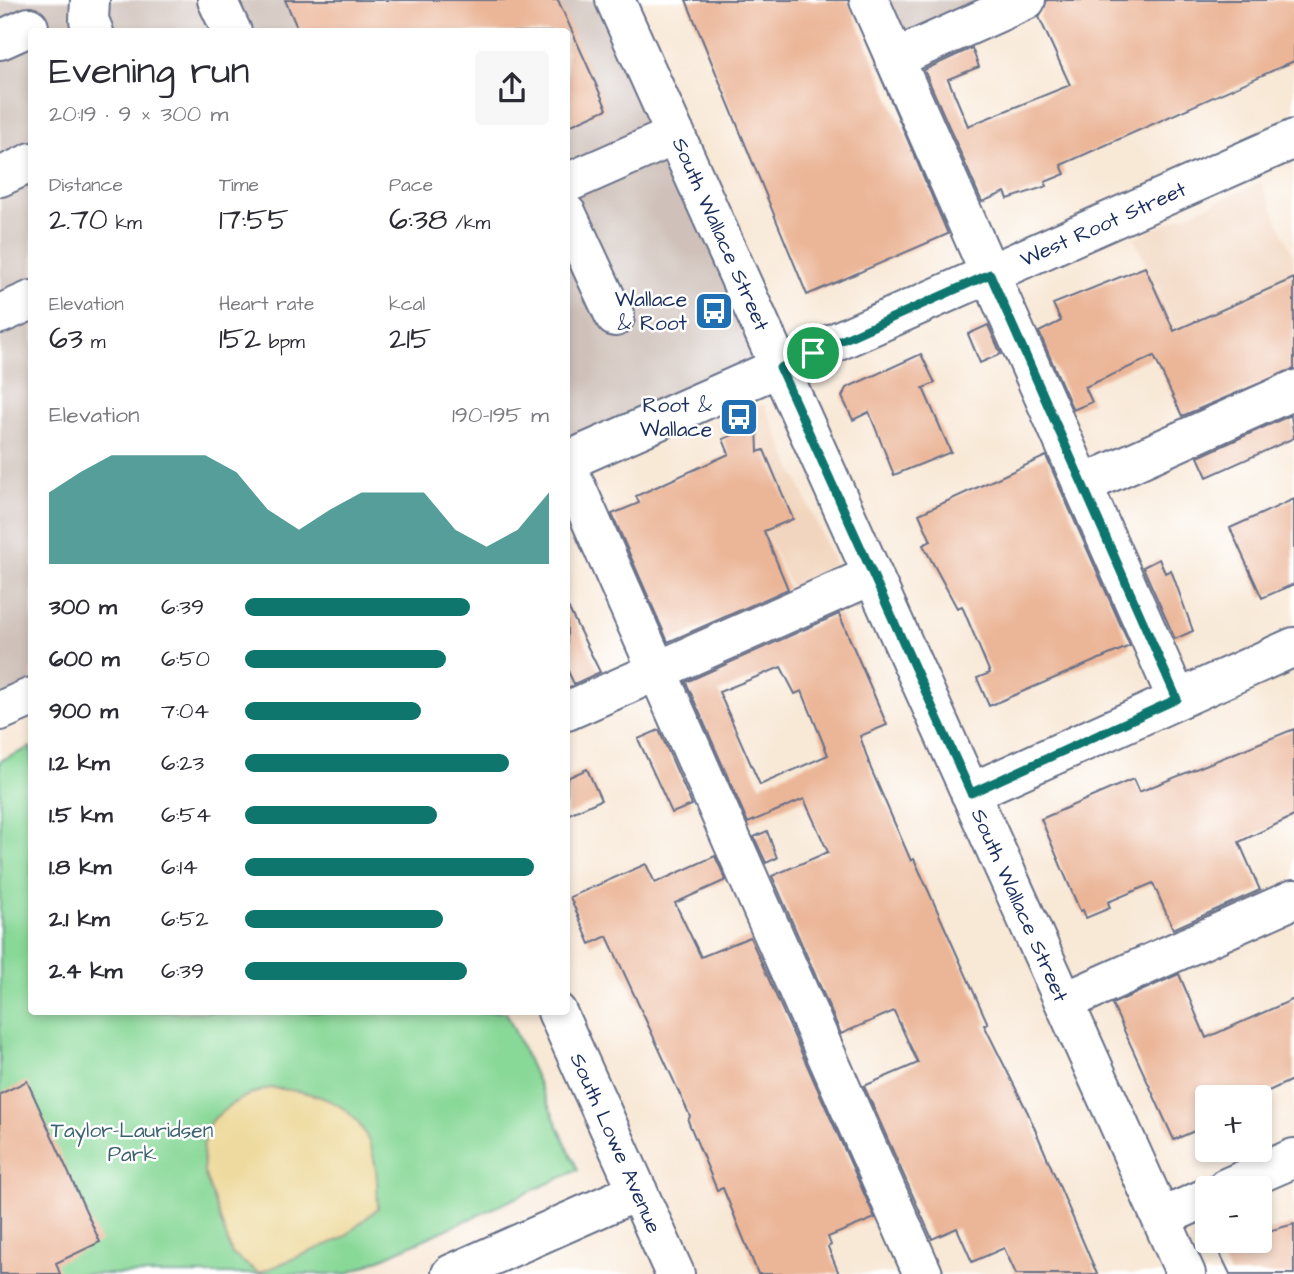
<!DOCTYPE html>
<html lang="en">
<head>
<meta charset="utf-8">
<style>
	body { margin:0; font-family:"Architects Daughter",sans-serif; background:#f7f7f7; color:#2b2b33; height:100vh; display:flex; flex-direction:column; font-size:26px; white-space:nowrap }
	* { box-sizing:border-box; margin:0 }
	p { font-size:23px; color:#7c7c81 }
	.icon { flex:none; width:38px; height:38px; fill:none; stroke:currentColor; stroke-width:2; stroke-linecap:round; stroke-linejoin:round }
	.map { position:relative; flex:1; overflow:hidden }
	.panel { position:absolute; left:28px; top:28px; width:542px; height:987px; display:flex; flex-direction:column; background:#fff; border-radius:7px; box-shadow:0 4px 10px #0003 }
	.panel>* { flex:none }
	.tools { position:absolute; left:1195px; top:1085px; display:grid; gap:14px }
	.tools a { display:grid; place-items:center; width:77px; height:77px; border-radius:7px; background:#fff; box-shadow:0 4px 10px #0003; font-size:35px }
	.pin { position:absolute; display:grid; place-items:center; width:60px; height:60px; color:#fff; margin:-30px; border:4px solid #fff; border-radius:50%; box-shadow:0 2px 7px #0007 }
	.round { display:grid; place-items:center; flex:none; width:74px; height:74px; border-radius:7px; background:#f7f7f7 }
	.overview { display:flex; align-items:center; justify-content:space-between; height:119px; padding:0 21px }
	h1 { font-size:38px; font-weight:600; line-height:52px }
	.stats { display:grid; grid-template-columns:repeat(3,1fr); gap:10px; height:119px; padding:7px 21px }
	.stats div { display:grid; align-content:center }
	.stats b { font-size:30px; font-weight:600 }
	.stats small { font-size:19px; font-weight:400 }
	.stats p { font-size:19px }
	.chart { height:196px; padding:14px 21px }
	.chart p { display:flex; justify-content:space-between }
	.chart svg { width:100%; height:126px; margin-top:7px; fill:#0f766e; opacity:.7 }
	ul { padding:0 21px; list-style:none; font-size:23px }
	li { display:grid; grid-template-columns:112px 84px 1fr; align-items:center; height:52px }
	li i { height:18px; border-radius:9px; background:#0f766e }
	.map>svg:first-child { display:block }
	.built { fill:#f2d5be }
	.industrial { fill:#cfc1ba }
	.green { fill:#88d897; stroke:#52847a; stroke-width:2 }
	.sand { fill:#eeda9e; stroke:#84847e; stroke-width:2 }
	.building { fill:#ebb597; fill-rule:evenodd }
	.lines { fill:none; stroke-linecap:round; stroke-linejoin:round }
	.minor-casing { stroke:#687088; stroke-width:42 }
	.minor { stroke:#fff; stroke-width:38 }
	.route-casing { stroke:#fff; stroke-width:14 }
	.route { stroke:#0f766e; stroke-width:9 }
	.labels { text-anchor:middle; stroke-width:5; stroke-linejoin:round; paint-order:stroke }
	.street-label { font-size:21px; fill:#1b2f5e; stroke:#fff }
	.poi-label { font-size:21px; fill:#1b2f5e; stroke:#fff; text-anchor:end }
	.park-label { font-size:21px; fill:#3c626f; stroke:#fff }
</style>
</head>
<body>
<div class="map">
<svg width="1294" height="1274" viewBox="0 0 1294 1274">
	<rect width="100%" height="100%" fill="#fff"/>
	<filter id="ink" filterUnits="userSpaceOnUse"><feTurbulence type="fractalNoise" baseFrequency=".0143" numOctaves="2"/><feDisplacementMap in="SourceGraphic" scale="14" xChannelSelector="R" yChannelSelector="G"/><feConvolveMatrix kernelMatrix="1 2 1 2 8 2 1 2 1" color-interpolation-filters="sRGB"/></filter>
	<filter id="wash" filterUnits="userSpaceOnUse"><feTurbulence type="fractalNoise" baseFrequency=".00686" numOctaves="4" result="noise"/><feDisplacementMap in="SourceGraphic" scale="28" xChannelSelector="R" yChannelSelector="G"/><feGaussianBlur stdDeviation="1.57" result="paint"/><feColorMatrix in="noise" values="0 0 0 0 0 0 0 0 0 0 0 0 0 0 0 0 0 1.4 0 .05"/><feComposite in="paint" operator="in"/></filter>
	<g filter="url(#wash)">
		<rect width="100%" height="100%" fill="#f8e8d6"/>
		<path class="built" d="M1261,182L1294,257V390L1218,424L1134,238Z
			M764,404L845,588L800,608L717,424Z"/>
		<path class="industrial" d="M0,0H621L781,369L567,461V32H32V701L0,715Z
			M869,0H1026L894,59Z"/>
		<path class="green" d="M31,747L32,1012H506L578,1170L347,1274H0V761Z"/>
		<path class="sand" d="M271,1088C324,1092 365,1106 375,1164C378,1178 377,1193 378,1208L343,1238L259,1273L232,1254L204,1172L203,1147L210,1122L230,1105L250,1094Z"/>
		<g id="blocks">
			<path class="building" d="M285,0H558L607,109L567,127V32H299Z
				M686,0H848L948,234L807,295Z
				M1047,0H1294V61L1061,165L1065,174L1045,182L1047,186L1008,199L1005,192L982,202L924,70L972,48L979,67L948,79L968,126L1070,85L1039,17Z
				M1145,267L1174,331L1294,278V369L1182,416L1154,356L1085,387L1092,402L1073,410L1039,332L1061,321L1053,304Z
				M988,325L1001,354L980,363L968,334Z
				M921,354L935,383L923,388L951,452L894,475L869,412L853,420L842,397L846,388Z
				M1291,415L1294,438L1207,477L1198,457Z
				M757,425L758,452L764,450L793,519L764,531L788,589L668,642L612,514L639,503L636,496L729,454L723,439Z
				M1046,456L1130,646L989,706L977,678L990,673L962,606L957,608L923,545L931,541L919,514Z
				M1294,499V584L1262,598L1230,528Z
				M1159,559L1165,573L1171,570L1193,631L1175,639L1143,567Z
				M567,605L600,672L574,684L567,669Z
				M839,614L887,725L860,736L871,769L911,861L914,859L933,901L988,1024L984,1025L1028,1113L1097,1274H1016L1004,1248L972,1262L957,1228L932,1239L864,1086L918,1063L894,1011L841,1034L772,876L828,852L804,799L748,823L686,682ZM781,667L795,694L802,691L828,755L760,785L719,692Z
				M1294,729V816L1239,842L1260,890L1173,929L1153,883L1108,902L1110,908L1086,918L1083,910L1080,911L1041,819L1133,779L1139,792Z
				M659,730L692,805L672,813L638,739Z
				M587,769L601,800L567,815V778Z
				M767,831L777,858L766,863L754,837Z
				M715,856L726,880L675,903L701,957L750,937L875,1218L828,1237L831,1245L828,1247L839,1274H758L723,1188L717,1190L688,1121L690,1116L607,936L590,944L570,897L646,864L655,883Z
				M1179,974L1206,1038L1294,999V1079L1256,1097H1208V1125L1174,1140L1112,1004Z
				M27,1081L100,1242L56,1263L60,1274H0V1094Z
				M1294,1224V1274H1230L1214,1241H1265L1261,1233Z"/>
		</g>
	</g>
	<g filter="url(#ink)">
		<use href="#blocks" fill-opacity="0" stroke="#687088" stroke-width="2"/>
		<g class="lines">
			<g class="minor-casing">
				<path id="minor" d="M90,0L89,20L94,32
					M217,0L232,32
					M615,0L1186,1274
					M869,0L1177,699
					M0,40L29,27
					M894,59L1026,0
					M0,177L32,162
					M567,183L676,135
					M567,214L615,317
					M0,314L32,300
					M567,461L1294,139
					M567,466L923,1274
					M1082,485L1294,390
					M0,711L32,697
					M567,711L873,575
					M970,793L1294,647
					M1064,1002L1294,899
					M557,1012L675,1274
					M1226,1188L1294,1158
					M1161,1218L1208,1197
					M451,1274L638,1191"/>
			</g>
			<use href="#minor" class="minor"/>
		</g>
	</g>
	<g class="lines" filter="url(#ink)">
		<g class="route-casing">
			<path id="route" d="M990,274L1177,699L971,793L780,368Z"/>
		</g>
		<use href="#route" class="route"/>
	</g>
	<defs>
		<g id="bus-square" transform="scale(2.0125)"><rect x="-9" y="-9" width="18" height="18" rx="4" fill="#1f6fb2" stroke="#fff"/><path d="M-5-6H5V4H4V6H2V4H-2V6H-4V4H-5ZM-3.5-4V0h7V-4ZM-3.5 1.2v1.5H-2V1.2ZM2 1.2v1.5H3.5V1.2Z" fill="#fff"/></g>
	</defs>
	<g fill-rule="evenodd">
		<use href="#bus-square" x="714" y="311"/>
		<use href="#bus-square" x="739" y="417"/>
	</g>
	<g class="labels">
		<g class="street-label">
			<text transform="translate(1103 224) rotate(-24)" y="7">West Root Street</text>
			<text transform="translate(721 234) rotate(66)" y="7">South Wallace Street</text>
			<text transform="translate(1020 905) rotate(66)" y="7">South Wallace Street</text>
			<text transform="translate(616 1143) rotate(66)" y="7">South Lowe Avenue</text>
		</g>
		<g class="poi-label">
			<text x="687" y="306">Wallace<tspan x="687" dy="24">&amp; Root</tspan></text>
			<text x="712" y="412">Root &amp;<tspan x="712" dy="24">Wallace</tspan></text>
		</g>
		<g class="park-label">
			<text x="132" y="1137">Taylor-Lauridsen<tspan x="132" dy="24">Park</tspan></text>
		</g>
	</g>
</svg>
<div class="tools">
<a>+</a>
<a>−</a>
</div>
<div class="pin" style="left:813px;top:353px;background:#1e9e55"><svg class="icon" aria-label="arrive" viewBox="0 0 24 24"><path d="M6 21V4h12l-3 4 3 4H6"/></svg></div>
<section class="panel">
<div class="overview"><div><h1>Evening run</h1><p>20:19 · 9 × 300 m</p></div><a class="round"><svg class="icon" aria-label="share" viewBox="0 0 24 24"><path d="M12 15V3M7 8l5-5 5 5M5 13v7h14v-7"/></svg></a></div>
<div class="stats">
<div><p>Distance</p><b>2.70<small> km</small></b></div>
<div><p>Time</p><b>17:55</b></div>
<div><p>Pace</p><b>6:38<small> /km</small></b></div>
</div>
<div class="stats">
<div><p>Elevation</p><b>63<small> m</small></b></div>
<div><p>Heart rate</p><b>152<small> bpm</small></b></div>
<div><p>kcal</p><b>215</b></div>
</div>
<div class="chart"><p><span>Elevation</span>190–195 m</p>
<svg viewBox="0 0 160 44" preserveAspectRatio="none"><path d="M0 44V19L10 12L20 6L30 6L40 6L50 6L60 12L70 25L80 32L90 25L100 19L110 19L120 19L130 32L140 38L150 32L160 19V44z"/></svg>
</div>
<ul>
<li><b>300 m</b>6:39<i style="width:74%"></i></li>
<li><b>600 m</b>6:50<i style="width:66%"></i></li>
<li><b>900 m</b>7:04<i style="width:58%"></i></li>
<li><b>1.2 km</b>6:23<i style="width:87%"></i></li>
<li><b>1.5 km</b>6:54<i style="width:63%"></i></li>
<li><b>1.8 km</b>6:14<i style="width:95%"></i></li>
<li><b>2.1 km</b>6:52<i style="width:65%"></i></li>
<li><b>2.4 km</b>6:39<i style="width:73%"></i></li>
</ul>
</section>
</div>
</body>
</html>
